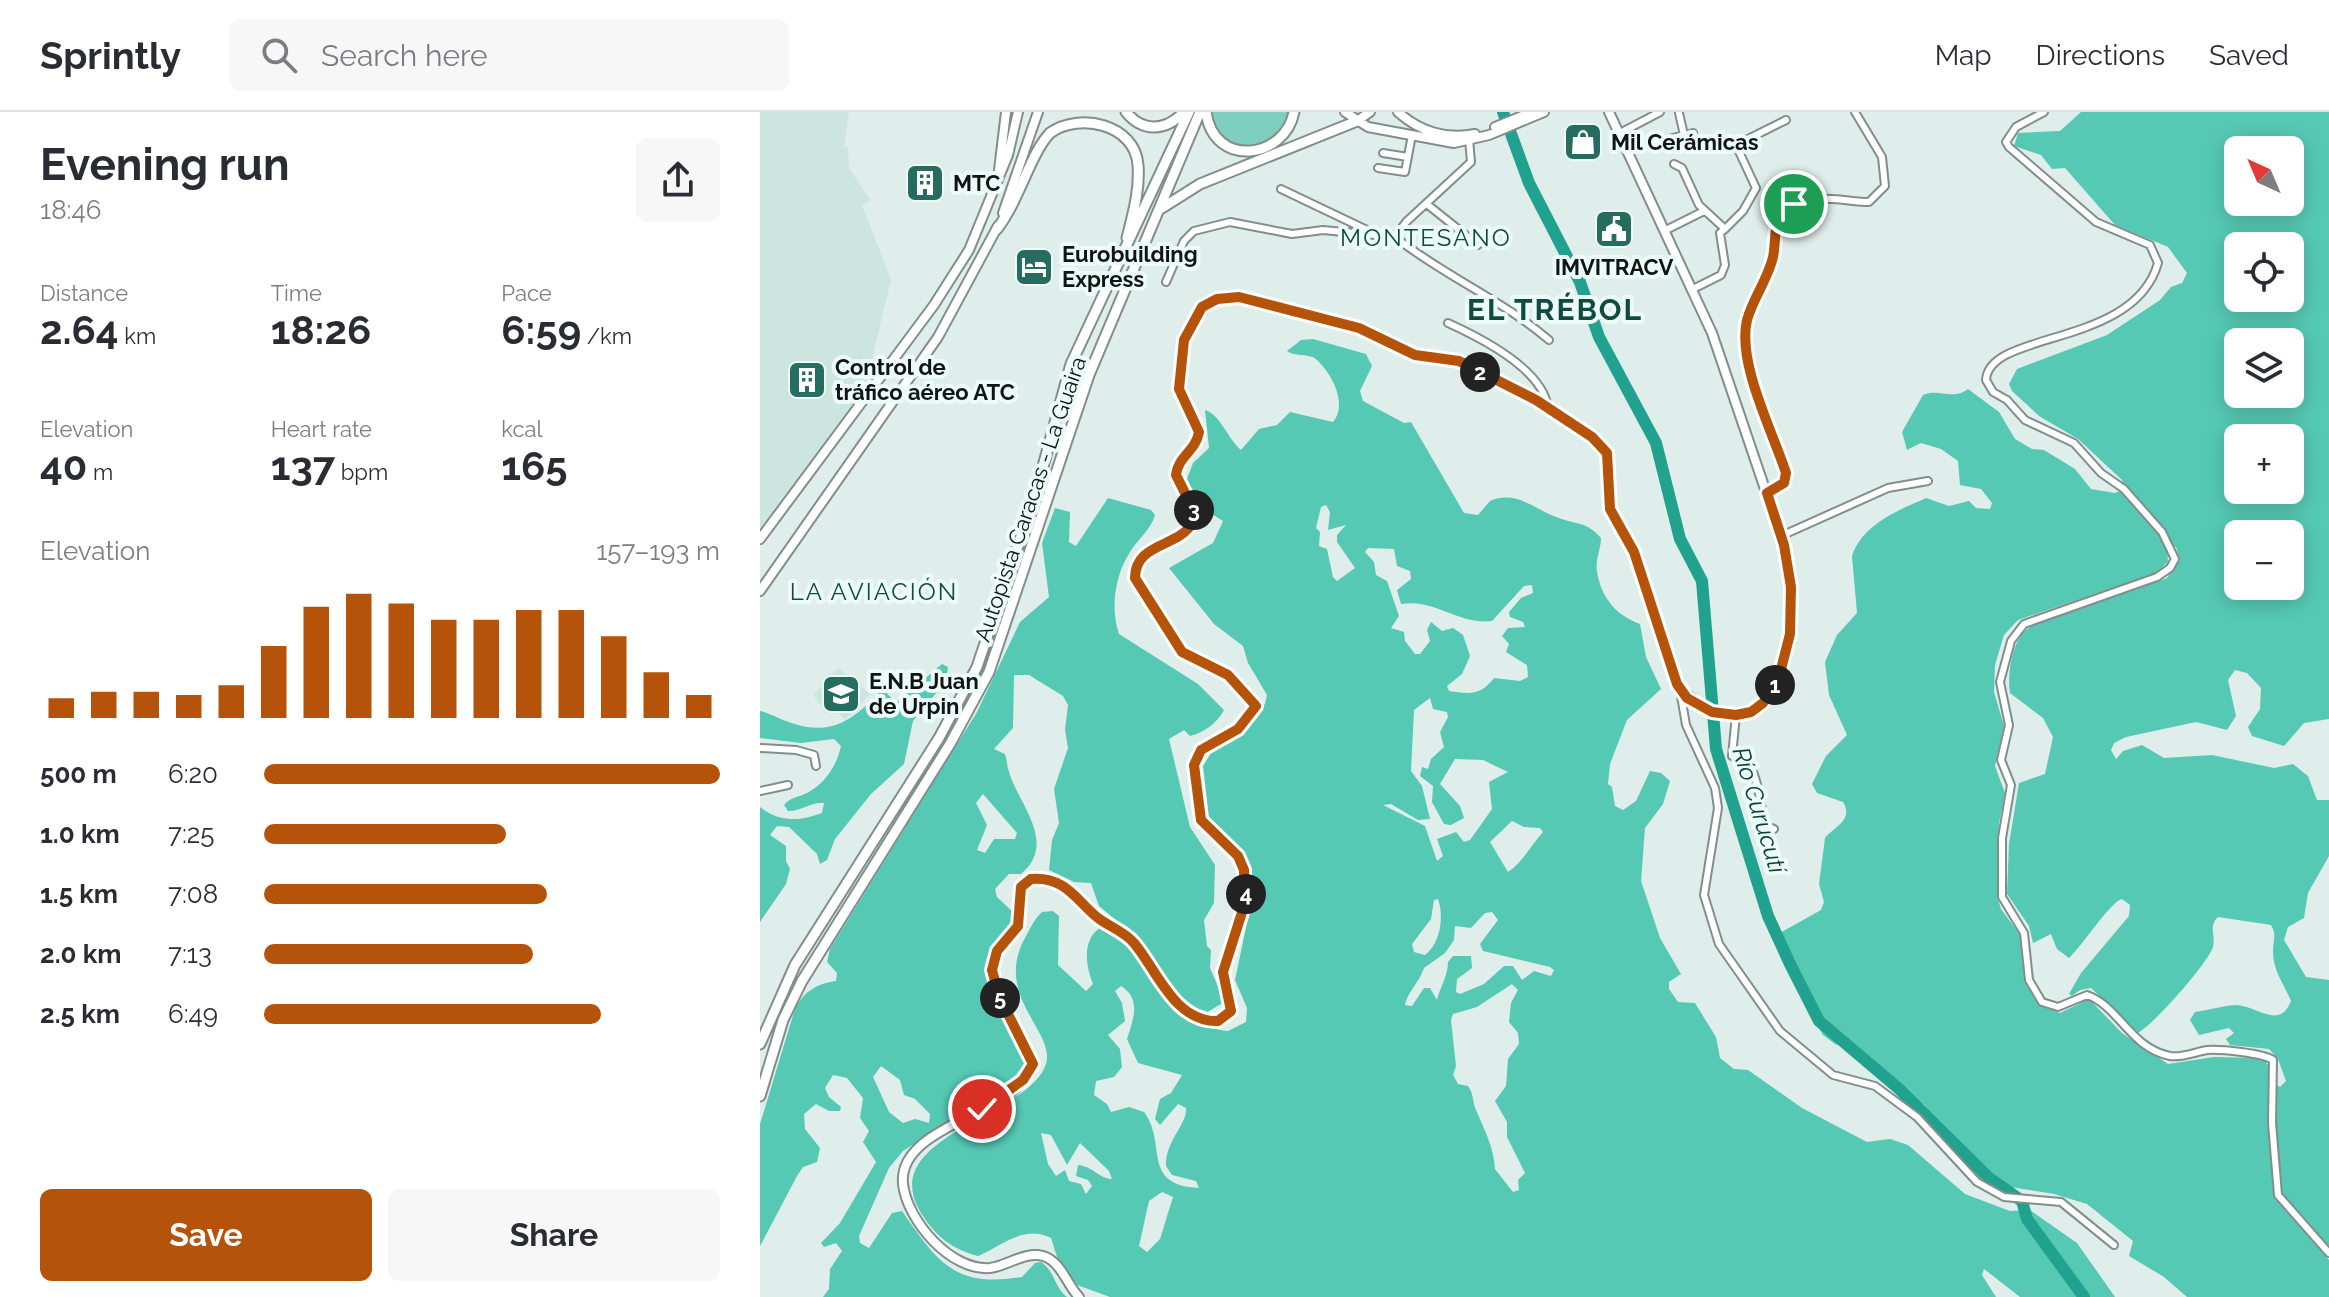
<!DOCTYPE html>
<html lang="en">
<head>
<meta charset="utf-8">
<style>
	body { margin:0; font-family:Raleway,sans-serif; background:#f7f7f7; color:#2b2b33; height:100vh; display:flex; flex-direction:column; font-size:30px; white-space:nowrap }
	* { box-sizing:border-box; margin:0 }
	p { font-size:26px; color:#7c7c81 }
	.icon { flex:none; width:44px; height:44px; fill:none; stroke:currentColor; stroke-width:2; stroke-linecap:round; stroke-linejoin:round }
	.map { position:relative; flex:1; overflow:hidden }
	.panel { display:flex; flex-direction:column; background:#fff; width:760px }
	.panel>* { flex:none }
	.needle { width:52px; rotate:316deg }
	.controls { position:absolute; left:1464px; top:24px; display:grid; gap:16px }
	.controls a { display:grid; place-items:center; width:80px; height:80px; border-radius:12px; background:#fff; box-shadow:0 4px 20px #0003; font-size:40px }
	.pin { position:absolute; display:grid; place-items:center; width:68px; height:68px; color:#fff; margin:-34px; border:4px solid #fff; border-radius:50%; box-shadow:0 2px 8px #0007 }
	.km { position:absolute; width:40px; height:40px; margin:-20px; border-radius:50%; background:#222; color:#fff; font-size:22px; line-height:40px; text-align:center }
	.round { display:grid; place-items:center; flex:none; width:84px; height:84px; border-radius:12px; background:#f7f7f7 }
	.head { display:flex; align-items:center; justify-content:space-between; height:136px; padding:0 40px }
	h1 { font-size:44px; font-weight:700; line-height:60px }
	.metrics { display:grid; grid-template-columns:repeat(3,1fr); gap:12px; height:136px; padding:8px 40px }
	.metrics div { display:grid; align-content:center }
	.metrics b { font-size:40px; font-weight:700 }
	.metrics small { font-size:22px; font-weight:400 }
	.metrics p { font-size:22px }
	.chart { height:224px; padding:16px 40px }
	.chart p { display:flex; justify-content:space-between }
	.chart svg { width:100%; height:144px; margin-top:8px; stroke:#b45309; stroke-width:6 }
	.button { display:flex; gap:16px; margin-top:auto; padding:16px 40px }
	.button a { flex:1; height:92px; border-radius:12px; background:#b45309; color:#fff; font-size:32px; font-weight:700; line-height:92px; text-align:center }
	.button a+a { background:#f7f7f7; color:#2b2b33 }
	ul { padding:0 40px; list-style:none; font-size:26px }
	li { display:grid; grid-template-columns:128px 96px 1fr; align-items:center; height:60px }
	li i { height:20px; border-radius:10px; background:#b45309 }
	header { display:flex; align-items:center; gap:48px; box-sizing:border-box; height:112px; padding:0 40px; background:#fff; border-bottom:2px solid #e1e1e2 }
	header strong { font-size:38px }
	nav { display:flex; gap:44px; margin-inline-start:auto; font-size:28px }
	.search { width:560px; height:72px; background:#f7f7f7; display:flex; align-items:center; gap:20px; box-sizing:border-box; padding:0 28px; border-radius:12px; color:#7c7c81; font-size:30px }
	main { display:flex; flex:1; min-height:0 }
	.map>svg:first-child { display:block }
	.built { fill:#cde5df }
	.green { fill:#7fcfbe }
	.forest { fill:#55c9b4; fill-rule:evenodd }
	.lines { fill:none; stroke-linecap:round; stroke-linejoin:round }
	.river { stroke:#21a28e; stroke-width:12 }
	.minor-casing { stroke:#818e8b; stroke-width:10 }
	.secondary-casing { stroke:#818e8b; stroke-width:12 }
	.trunk-casing { stroke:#818e8b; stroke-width:13 }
	.minor { stroke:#fff; stroke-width:6 }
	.secondary { stroke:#fff; stroke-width:8 }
	.trunk { stroke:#fff; stroke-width:9 }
	.route-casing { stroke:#fff; stroke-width:16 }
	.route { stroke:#b45309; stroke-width:10 }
	.labels { text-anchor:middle; stroke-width:8; stroke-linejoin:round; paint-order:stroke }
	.poi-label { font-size:22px; font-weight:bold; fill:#101514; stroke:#ecfbf7; text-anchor:start }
	.street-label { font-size:22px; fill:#101514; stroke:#ecfbf7 }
	.neighbourhood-label { font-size:24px; letter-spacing:2px; fill:#104a40; stroke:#ecfbf7 }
	.water-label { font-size:24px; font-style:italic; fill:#0b4038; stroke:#ecfbf7 }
	.district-label { font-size:30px; font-weight:bold; letter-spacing:2px; fill:#104a40; stroke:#ecfbf7 }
</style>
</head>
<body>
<header>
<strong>Sprintly</strong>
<div class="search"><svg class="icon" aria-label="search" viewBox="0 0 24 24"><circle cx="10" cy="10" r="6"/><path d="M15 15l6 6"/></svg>Search here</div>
<nav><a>Map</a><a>Directions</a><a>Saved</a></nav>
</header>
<main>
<section class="panel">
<div class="head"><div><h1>Evening run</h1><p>18:46</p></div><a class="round"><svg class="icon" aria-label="share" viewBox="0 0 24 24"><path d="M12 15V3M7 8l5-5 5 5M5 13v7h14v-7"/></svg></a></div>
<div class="metrics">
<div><p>Distance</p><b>2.64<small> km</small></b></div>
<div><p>Time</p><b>18:26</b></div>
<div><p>Pace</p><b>6:59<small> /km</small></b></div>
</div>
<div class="metrics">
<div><p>Elevation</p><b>40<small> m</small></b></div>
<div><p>Heart rate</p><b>137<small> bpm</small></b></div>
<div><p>kcal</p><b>165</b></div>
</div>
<div class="chart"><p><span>Elevation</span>157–193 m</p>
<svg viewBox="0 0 160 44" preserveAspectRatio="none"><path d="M5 44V38M15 44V36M25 44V36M35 44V37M45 44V34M55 44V22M65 44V10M75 44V6M85 44V9M95 44V14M105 44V14M115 44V11M125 44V11M135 44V19M145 44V30M155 44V37"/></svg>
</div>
<ul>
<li><b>500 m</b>6:20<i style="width:100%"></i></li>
<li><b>1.0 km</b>7:25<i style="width:53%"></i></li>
<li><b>1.5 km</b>7:08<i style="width:62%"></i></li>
<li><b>2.0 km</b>7:13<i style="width:59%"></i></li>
<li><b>2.5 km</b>6:49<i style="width:74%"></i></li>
</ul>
<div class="button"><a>Save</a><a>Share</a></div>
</section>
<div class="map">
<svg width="1569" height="1185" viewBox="0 0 1569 1185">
	<rect width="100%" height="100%" fill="#dfeeea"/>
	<path class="built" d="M0,0H89L84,35H88L89,56L110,88L102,93L131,168L105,276L0,416Z
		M78,556L110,582L85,608L73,596L68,601L53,583Z"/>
	<path class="green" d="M451,0H529C520,38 491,38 459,27Z"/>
	<path class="forest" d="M1321,0H1569V607L1544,611L1524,634L1492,624L1488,615L1500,597L1501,576L1487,561L1475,558L1468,568L1476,604L1467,618L1436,610L1366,625L1354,631L1351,638L1356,647L1363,639L1382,633L1404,646L1452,643L1514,656L1533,652L1548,664L1557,688H1569V744L1548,781L1544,806L1528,815L1524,828L1546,865L1569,868V1134L1526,1090L1522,1092L1569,1148V1185H1427L1404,1165L1369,1144L1373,1129L1327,1092L1294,1082L1225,1071L1164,993L1133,977L1102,940L1075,932L1063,923L1047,897L1018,822L1061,798L1064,790L1059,772L1065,726C1075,714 1094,708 1083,690L1057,681L1052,672L1066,644L1087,623L1069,583L1065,550L1077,523L1097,501L1092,444C1103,412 1137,399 1166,386L1189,394L1209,389L1216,396L1230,397L1232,391L1221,377L1200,373L1198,349L1181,337L1161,331L1147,338L1142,320L1163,283C1179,276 1192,289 1208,277L1239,300L1255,327L1272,337L1284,338L1315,357L1331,377L1355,381L1365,377L1362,368L1318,327L1279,304L1252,279L1249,272L1257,257L1347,223L1400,188L1411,175L1422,171L1427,161L1408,135L1355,113L1305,56L1292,57L1281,43L1254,34L1258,21L1300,19ZM1478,38H1530V90H1478ZM1478,134H1530V186H1478ZM1478,230H1530V282H1478ZM1478,326H1530V378H1478ZM1478,422H1530V474H1478ZM1407,433L1416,435L1419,445L1407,466C1375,479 1289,499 1267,517C1252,529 1247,563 1250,581L1283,606L1293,625L1285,662L1259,671L1249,732L1247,782L1269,814L1273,831L1291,822L1297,837L1309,846C1323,833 1350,790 1362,787L1370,793L1369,804L1321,861L1309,882L1312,884L1320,878L1331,876L1378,921C1395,911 1448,851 1453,835C1456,823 1448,815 1458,805L1511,813C1517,823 1513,828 1513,839C1513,859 1524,872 1531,889C1519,919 1497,893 1475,893C1462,894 1448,898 1435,900L1430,908L1439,923L1469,916L1474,921L1466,927L1470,933L1509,937L1518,947L1526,969L1520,975C1509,969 1513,954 1502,946L1454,945L1408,952L1362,921L1329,887L1300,901L1280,894L1265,871L1261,824L1241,797L1237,784L1239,711L1245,681L1235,654L1244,614L1234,580L1235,553L1244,523L1258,508L1396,461L1408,450Z
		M553,227L606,242L612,254L600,279L603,289L644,311L651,310L704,401L718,403L730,389C758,377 777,400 802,407C819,413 827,410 841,426C841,437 835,448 837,459C841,486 856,503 880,512L886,545L901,577L867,608L850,652L848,672L852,675L855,694L863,698L876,689L890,659L901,661L910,669L903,692L885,716L881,769L900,826L921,862L909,870V877L918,890L935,891L956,925L960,946L974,957L988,958L1042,996L1107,1030L1130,1027L1148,1033L1205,1082L1250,1099L1270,1098L1317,1131L1355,1185H1260L1224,1157L1222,1163L1236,1185H350L317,1173L297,1145L291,1126C264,1112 242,1134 218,1144C192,1137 176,1125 161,1101C114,1024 269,1005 286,952C296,920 233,884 265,826C270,817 274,807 282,800L293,799L299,804L298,853L326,879L333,872C326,854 321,828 341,815C393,834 392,911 468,919L486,910L487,896L475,868L493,782L485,749L449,706L443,654L453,638L479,624L505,592L507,583L488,551L483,534L454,512L409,456L453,431L463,409L442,396L427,367L433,351L449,336L445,298C460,302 468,327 481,338L499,317L517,313L530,300L573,310C588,292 572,262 557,248C550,241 535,245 527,239L541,228ZM566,393L570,400L568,418L586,413L577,423V430L595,456L577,469L573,465L567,437L559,434L560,420L556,416L561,395ZM608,436L634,437L637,454L650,459L651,467L637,478L641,492C674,486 699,513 732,509L764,474L772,473L773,481L761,486L749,500L750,505L763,510L765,515L748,516L742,524L749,532L746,540L767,553L768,565L760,569L734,566C720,584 710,582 689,579L687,574L702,562L710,544L703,523L693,516L682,519L671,510L667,518L670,529L660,542H655L645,529L644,520L631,516L639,504L627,469L616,463L614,450L605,440ZM670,586L673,597L687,600L688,605L680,620L684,635L671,647L668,657L662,655L660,664L673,674L672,690L684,712L691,713L704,706L700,694L680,672L695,647L723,648L748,660L729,670L732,697L710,728L704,730L696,720L677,727L683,744L677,749L665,714L623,693L631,692L658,708L670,707L662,674L651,659L654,598ZM752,709L764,715L780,716L783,720C771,733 763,750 748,760L730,730ZM678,787C684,804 681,831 665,843L654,840L652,832L671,807L674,788ZM732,800L738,808L720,832L723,839L790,855L794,858L791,864L774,859L762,868L753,854H744L724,872L700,882L696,880L697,867L712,856L711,844H693L688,850C688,864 680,875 677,888L670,876H664L652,894L645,893C648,879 659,871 664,856L685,841L694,828L695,814L711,816L725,801ZM752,872L758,878L751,891L749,910L758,921L759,932L748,947L746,974L735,989L747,1010V1025L765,1061L758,1068L759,1078L753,1080L735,1057C734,1035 724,1017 716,998C712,989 714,982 708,974L698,972L693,963L696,954L691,908L693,902L717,895ZM361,874C382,887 373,908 367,927L378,951L422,963L411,981L400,987L395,1007L400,1013L418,992L426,996C428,1011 405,1029 406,1054L412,1063L436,1069L439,1076C380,1073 408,1032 384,1000L369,995L351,1000L347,992L334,983L336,969L354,965L362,955L360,937L348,923L365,909L362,891L355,879ZM281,1021L291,1023L307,1053L320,1031L349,1059L352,1067C340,1067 332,1054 318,1053L316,1064L328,1068L332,1074L326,1082L321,1072L309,1069L305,1058L296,1064L288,1052ZM402,1080L413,1085L400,1127L387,1140L379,1134L389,1089Z
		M348,386L391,398L395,403C390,419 378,427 370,440C355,463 350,497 359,522L438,572L464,598C458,610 444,621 430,624L424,618L409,627L430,715L455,753L454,791L444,808L447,834L451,838L450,856L463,886L461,892L444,902L407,875L375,824L339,794L331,771L314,770L289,758L292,728L299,711L294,677L308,636L305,618L308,593L303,584L269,563H254L253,616L234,637L245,642C247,648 247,654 249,660C259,693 298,731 261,762H249L235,777L237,785L257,804V812C242,831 227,843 230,869L266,950L253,967L227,978L182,1014L143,1039L129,1056L99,1124L100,1131L109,1136L132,1101L142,1099C178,1151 195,1176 262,1165L275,1151L281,1150C295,1159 294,1175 307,1185H63L69,1177L70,1157L82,1139L76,1131L64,1135L61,1131L80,1111L116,1050L103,1030L109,1019L100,1006L103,986L87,966L73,963L65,976L69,985L81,995L80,999H69L56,992L44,1002L45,1017L60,1036L57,1050L43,1055L37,1064L0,1134V1012L34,900C42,880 56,872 76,869L77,861L67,850L70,837L217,600L260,510L289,485L282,431L295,396L310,400L309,430L316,434ZM223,682L257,721L255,727H234L225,741L217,738L227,713L216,691ZM121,954L140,968L144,983L155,987L170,1002L169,1011L155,1007L143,1011L129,1000L113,965Z
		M182,552L188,555L186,569L153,609L144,652L111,682L75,727L67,748L60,752L57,742L29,715L17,714L10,723L26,734V749L30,757L26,772L0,810V695C19,711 40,709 62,701L64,691C50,690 42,699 28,699L24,693C32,684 38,686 47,681C65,672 77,653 81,634L74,627L41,631L0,626V599C12,602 23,609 35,612C76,625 97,603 123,577L136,591Z"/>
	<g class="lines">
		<path class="river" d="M743,0L769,71L820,170L839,225L896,331L920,427L942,469L956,637L1008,804L1030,852L1059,909L1138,976L1229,1066L1262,1089L1267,1107L1324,1185"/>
		<g class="minor-casing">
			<path id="minor" d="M1284,0L1256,15L1246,30L1249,35L1336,110L1390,133L1398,151C1374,236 1229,218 1226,268L1233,280L1247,288L1265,308L1314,331L1341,361L1364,377L1402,420L1415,447L1410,456L1397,465L1264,512L1251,529L1240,570L1249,613L1241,648L1251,673L1242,726V785L1264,821L1269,868L1282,890L1298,895L1327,883C1359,894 1370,936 1410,944C1422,946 1435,940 1447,938C1460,937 1503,941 1513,948L1512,1011L1518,1083L1569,1141
				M919,1L924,23
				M860,21L900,0
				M709,27L711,50L646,110L635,125C684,164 741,187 789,228
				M867,37L933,21
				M623,41L648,45
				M914,52L922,56L939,93L965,117L960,121L965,153L961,163L933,177
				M618,56L645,60L652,23
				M521,77L609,119
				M668,93L718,133
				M965,117L983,99L996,76L976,33L1026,8
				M906,118L944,99
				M406,170L424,129L434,119L470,110L532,122L563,118L635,125
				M688,211C721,226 783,257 788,296
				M1007,381L1021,374L1027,364C1016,315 977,263 986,211C990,192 1003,173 1010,154C1015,139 1013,121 1018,106C1030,75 1084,90 1109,90L1125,74L1122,45L1095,0
				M1021,424L1128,376L1168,369
				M920,578L926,613L955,676L958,696L944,783L959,832L1020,919L1073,963L1115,974L1157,1005L1217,1070L1244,1085L1301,1090L1354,1133
				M976,603L972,644L987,649C1000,667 999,693 1006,714L1014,717
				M0,636L36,638L54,643L56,654
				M0,679L28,673"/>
		</g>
		<g class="secondary-casing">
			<path id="secondary" d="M585,0L608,15L694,31L729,23L784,0
				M638,0C659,19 686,28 715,22
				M597,9L610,0
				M735,15L772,0
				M239,58L246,0
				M243,101L278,0
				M0,427L174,193L209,138L248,43L258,0
				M0,479L178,225L238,114
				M319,1185C307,1173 301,1149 283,1144C265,1139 247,1154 230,1156C190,1159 147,1108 143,1072C137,1010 268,1001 273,948L239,884L232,858L237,839L258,814L261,775L271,767C308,764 315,787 338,806C350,815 365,820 374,831C396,858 415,911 458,909L471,899L463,860L485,791L484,758L478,744L441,708L434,653L441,638L478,617L496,594L468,563L422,540L375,466C375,429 419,437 433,410L432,395L416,363C418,344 436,339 439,320L419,277L424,228L442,195L457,187L479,185L599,216L655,243L699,249L776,288L832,325L847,341L850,397L874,440L920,578L952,600L976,603L997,596L1019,565L1030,522L1031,475L1024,433L952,221L849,0"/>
		</g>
		<g class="trunk-casing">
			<path id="trunk" d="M366,0C383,21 406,19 424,0
				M446,0C454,57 525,47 534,0
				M402,96L440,72L597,9
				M237,117C259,89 270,42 290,21C319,0 375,12 378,53C380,78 373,102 367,126
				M0,932L35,853L179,626L217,555L276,380L311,252L429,0
				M0,984L23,908L42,869L190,632L229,560L329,263L440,0"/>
		</g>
		<use href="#minor" class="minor"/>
		<use href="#secondary" class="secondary"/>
		<use href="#trunk" class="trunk"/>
	</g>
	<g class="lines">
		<g class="route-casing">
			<path id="route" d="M222,997L263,968L273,952L239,884L232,858L237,839L258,814L261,775L271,767C305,764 316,788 338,806C350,815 365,820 374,831C397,858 414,910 458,909L471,899L463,860L485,791L484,758L478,744L441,708L434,653L441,638L478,617L496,594L468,563L422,540L375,466C375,430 419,436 433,410L432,395L416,363C418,344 436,339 439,320L419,277L424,228L442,195L457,187L479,185L599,216L655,243L699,249L776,288L832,325L847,341L850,397L874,440L917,572L927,586L952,600L976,603L991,600L1003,591L1019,565L1030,522L1031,475L1024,433L1007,381L1024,371L1026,361C1012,318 977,251 987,208C993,186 1008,167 1013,145C1017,127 1011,98 1034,92"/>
		</g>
		<use href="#route" class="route"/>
	</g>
	<defs>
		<g id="shop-square" transform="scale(2)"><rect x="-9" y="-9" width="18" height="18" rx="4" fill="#266c5f" stroke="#ecfbf7"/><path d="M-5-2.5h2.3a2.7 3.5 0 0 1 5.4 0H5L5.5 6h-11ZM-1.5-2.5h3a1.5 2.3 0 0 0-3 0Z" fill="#fff"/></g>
		<g id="building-square" transform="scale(2)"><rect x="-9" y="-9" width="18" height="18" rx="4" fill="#266c5f" stroke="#ecfbf7"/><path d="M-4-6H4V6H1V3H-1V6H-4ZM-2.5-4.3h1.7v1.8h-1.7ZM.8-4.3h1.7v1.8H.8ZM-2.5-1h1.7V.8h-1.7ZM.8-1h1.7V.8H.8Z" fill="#fff"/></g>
		<g id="civic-square" transform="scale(2)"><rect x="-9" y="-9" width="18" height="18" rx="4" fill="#266c5f" stroke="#ecfbf7"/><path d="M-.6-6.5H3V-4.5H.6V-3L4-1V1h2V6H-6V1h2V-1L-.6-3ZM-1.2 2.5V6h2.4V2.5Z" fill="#fff"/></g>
		<g id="hotel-square" transform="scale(2)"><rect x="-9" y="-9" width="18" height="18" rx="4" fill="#266c5f" stroke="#ecfbf7"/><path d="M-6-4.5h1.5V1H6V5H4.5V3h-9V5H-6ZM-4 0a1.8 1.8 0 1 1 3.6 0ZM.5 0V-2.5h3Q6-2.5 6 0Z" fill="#fff"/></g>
		<g id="school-square" transform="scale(2)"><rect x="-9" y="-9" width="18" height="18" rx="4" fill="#266c5f" stroke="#ecfbf7"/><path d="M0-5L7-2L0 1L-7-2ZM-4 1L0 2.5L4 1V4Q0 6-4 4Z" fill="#fff"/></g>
	</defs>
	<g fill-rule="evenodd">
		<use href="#shop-square" x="823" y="30"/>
		<use href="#building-square" x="165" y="71"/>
		<use href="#civic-square" x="854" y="117"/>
		<use href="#hotel-square" x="274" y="155"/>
		<use href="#building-square" x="47" y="268"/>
		<use href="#school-square" x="81" y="582"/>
	</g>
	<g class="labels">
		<g class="poi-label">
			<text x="851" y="38">Mil Cerámicas</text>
			<text x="193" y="79">MTC</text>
			<text x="302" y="150">Eurobuilding<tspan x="302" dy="25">Express</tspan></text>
			<text x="854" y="163" text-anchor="middle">IMVITRACV</text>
			<text x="75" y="263">Control de<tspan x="75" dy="25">tráfico aéreo ATC</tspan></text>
			<text x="109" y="577">E.N.B Juan<tspan x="109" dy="25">de Urpin</tspan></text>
		</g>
		<g class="street-label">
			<text transform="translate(270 387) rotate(-71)" y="8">Autopista Caracas - La Guaira</text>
		</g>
		<g class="neighbourhood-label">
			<text x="666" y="134">MONTESANO</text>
			<text x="114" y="488">LA AVIACIÓN</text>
		</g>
		<g class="water-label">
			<text transform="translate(999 698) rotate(73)" y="8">Río Curucutí</text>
		</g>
		<g class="district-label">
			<text x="795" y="208">EL TRÉBOL</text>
		</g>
	</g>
</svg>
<div class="controls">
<a><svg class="needle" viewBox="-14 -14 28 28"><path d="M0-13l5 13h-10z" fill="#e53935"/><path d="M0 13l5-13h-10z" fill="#7c7c81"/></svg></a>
<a><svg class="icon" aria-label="locate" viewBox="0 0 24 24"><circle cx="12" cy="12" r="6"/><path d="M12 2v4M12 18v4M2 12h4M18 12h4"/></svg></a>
<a><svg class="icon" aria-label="layers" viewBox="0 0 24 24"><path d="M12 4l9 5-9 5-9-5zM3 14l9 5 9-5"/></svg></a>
<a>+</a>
<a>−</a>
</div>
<div class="pin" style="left:1034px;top:92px;background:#1e9e55"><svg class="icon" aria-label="arrive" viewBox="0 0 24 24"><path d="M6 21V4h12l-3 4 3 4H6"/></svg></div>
<div class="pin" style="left:222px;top:997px;background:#d93025"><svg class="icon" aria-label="check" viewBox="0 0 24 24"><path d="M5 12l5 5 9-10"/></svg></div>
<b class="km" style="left:1015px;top:573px">1</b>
<b class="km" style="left:720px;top:260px">2</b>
<b class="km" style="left:434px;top:398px">3</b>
<b class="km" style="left:486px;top:782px">4</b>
<b class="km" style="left:240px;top:886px">5</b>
</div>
</main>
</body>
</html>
